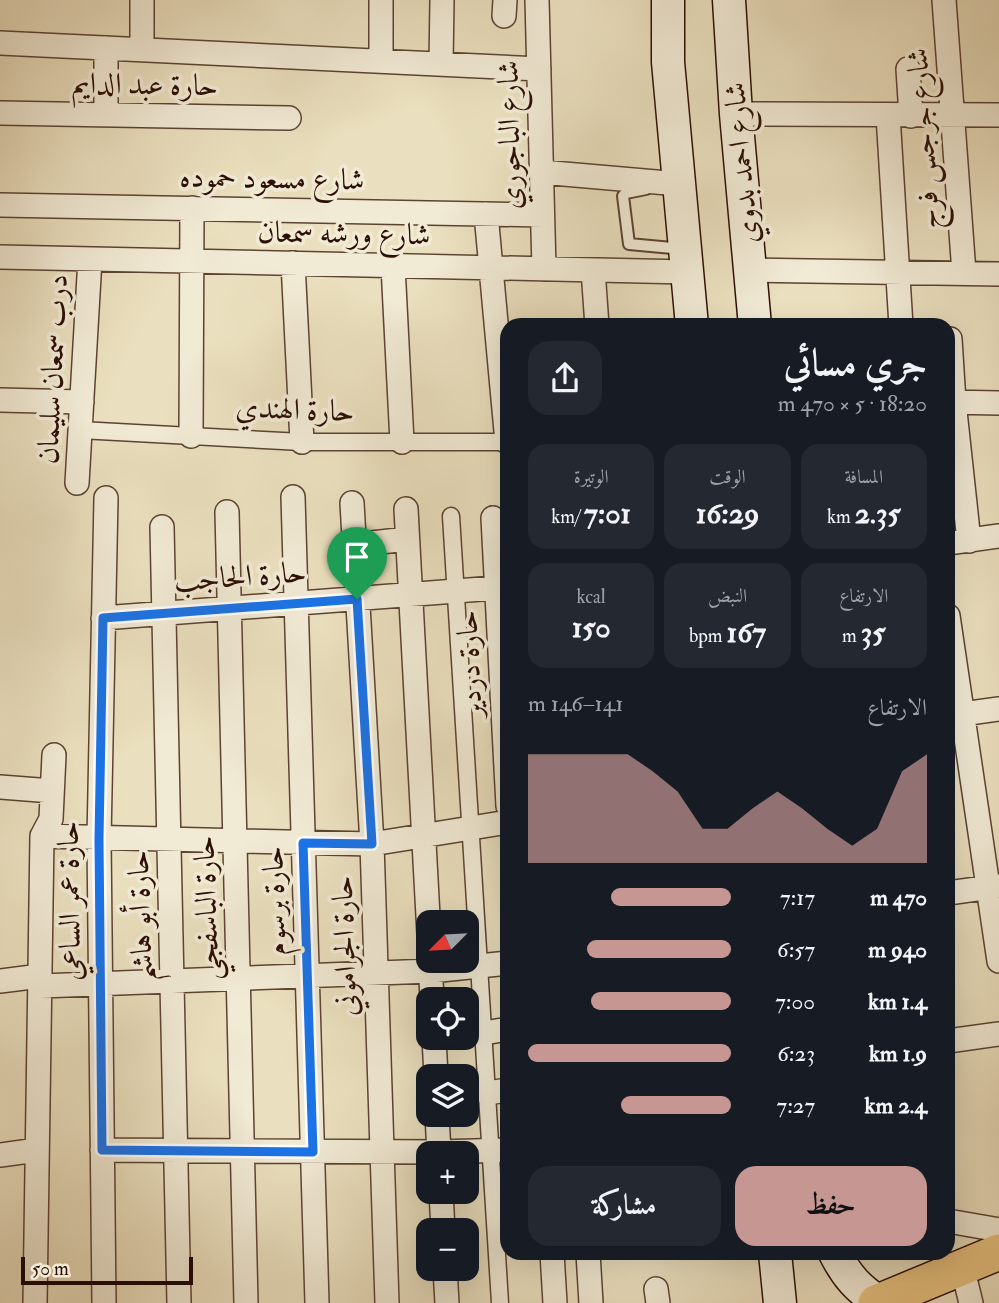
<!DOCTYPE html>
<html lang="ar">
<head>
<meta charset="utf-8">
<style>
	body { margin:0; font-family:"IM FELL Double Pica",Amiri,serif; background:#242831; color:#f1f3f6; direction:rtl; height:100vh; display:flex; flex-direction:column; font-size:26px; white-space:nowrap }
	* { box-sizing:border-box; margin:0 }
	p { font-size:23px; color:#9ea1a6 }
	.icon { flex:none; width:38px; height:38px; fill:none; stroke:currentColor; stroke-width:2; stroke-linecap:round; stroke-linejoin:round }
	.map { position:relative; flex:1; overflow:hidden; direction:ltr }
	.drawer { position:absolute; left:500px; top:318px; width:455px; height:942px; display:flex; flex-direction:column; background:#171b24; border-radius:21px; box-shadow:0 7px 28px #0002; direction:rtl }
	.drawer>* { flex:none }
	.needle { width:46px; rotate:246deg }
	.fabs { position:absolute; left:416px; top:910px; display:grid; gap:14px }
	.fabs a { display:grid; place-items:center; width:63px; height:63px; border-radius:14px; background:#171b24; box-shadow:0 7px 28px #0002; font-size:35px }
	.scale { position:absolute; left:21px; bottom:18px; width:172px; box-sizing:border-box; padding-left:7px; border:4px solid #2c0f04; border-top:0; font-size:19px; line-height:24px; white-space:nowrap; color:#2c0f04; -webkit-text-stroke:5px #f1ead5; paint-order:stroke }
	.pin { position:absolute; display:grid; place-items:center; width:60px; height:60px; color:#fff; margin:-72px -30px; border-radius:50% 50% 50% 0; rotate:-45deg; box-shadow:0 0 7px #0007 }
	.pin .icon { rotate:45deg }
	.round { display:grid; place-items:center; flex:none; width:74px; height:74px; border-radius:21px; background:#242831 }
	.headline { display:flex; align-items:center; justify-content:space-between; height:119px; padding:0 28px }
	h1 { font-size:38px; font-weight:700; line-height:52px }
	.metrics { display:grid; grid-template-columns:repeat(3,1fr); gap:10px; height:119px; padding:7px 28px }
	.metrics div { display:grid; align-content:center; border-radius:18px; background:#242831; text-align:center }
	.metrics b { font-size:30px; font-weight:700 }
	.metrics small { font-size:19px; font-weight:400 }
	.metrics p { font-size:19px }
	.chart { height:196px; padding:14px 28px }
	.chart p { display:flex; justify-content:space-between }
	.chart svg { width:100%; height:126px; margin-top:7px; fill:#c59692; opacity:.7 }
	.cta { display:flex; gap:14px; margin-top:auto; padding:14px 28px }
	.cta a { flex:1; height:80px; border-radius:21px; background:#c59692; color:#111; font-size:28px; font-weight:700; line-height:80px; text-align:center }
	.cta a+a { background:#242831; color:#f1f3f6 }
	ul { padding:0 28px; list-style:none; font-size:23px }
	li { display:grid; grid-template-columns:112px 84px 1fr; align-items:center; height:52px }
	li i { height:18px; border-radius:9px; background:#c59692 }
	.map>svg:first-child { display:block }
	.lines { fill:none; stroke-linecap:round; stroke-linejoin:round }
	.service-casing { stroke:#5c4332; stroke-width:14 }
	.pedestrian-casing { stroke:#5c4332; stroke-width:19 }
	.minor-casing { stroke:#5c4332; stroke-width:26 }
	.secondary-casing { stroke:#2c0f04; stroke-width:35 }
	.primary-casing { stroke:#2c0f04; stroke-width:38 }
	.service { stroke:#f1ead5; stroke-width:10 }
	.pedestrian { stroke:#f1ead5; stroke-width:16 }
	.minor { stroke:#f1ead5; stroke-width:23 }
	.secondary { stroke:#f1ead5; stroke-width:32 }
	.primary { stroke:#e5c07f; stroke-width:35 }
	.route-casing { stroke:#fff; stroke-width:14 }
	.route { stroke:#1a73e8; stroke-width:9 }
	.labels { text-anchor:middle; stroke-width:7; stroke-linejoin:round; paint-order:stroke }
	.street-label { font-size:30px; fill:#2c0f04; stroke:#f1ead5 }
</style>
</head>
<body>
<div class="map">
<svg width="999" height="1303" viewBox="0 0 999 1303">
	<rect width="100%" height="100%" fill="#eadfbe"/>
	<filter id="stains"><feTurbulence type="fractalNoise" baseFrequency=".00286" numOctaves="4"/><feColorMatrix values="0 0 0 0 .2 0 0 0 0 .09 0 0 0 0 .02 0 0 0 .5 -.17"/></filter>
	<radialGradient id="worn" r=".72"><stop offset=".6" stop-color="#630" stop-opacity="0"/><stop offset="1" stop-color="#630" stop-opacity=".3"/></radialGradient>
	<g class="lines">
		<g class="service-casing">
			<path id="service" d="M646,189L626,193L623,196L629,244L683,249"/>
		</g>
		<g class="pedestrian-casing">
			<path id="pedestrian" d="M80,430L302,442H508
				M451,516L500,1303"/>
		</g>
		<g class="minor-casing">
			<path id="minor" d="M537,0L544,269
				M944,0L964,273
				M504,16L505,0
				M0,43L539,69
				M106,48V115
				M142,49V0
				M381,61V0
				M441,64L442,0
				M908,69L911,116
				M0,113L289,118
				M736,114L999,115
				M888,115L901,326
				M541,172L679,184
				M0,205L542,215
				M486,214L507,442
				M0,257L687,272
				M293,263L302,442
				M393,266L402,442
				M593,270L597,326
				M750,270L999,274
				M950,339L954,402L969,541
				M0,400L82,402
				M948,402L999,403
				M191,436L192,208
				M77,483L90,259
				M293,497L317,1303
				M352,503L372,844L387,1303
				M406,509L429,935
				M227,512L246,1303
				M493,518L508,806
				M162,527L179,1303
				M948,543L999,536
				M354,545L407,539
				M948,616L999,961
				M103,618L508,587
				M948,716L999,709
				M0,787L52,791
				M42,836L372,844L508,822
				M948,893L999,886
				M430,961L432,999
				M0,981L40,976
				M41,986L431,971L508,963
				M484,1033L508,1029
				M434,1038L436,1076
				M948,1041L999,1034
				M487,1093L508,1090
				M437,1115L439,1153
				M102,1150L439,1152L508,1150
				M0,1155L37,1150
				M441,1192L443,1230
				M948,1221L999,1230
				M552,1253L555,1303
				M588,1253L591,1303
				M962,1266L971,1303
				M445,1269L447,1303
				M656,1289L658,1303
				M35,1303L42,836L51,819L54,755
				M104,1303L99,839L106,498"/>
		</g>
		<g class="secondary-casing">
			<path id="secondary" d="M668,0V62L692,326
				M729,0L736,114L755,326
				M775,1253L780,1303
				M835,1253C846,1275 858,1289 879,1302"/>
		</g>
		<g class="primary-casing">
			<path id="primary" d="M876,1303L999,1252"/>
		</g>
		<use href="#service" class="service"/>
		<use href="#pedestrian" class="pedestrian"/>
		<use href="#minor" class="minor"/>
		<use href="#secondary" class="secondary"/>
		<use href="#primary" class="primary"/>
	</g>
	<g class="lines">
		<g class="route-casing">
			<path id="route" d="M357,599L372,844L303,843L313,1152L102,1150L99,839L103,618Z"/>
		</g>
		<use href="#route" class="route"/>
	</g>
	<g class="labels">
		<g class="street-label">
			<text transform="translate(145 84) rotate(1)" y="10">حارة عبد الدايم</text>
			<text transform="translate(509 135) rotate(-91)" y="10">شارع الباجوري</text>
			<text transform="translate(923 139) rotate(-94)" y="10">شارع جرجس فرج</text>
			<text transform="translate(741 163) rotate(-95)" y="10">شارع احمد بدوي</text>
			<text transform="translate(272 178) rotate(1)" y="10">شارع مسعود حموده</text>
			<text transform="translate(344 233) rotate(1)" y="10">شارع ورشه سمعان</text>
			<text transform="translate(52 369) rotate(-87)" y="10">درب سمعان سليمان</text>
			<text transform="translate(295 409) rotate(2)" y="10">حارة الهندي</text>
			<text transform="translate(240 576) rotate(-4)" y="10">حارة الحاجب</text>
			<text transform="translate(469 664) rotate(-93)" y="10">حارة دردير</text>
			<text transform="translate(69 901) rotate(-91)" y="10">حارة عمر الساعي</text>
			<text transform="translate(274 901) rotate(-92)" y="10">حارة برسوم</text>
			<text transform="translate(206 908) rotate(-92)" y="10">حارة الباسفجي</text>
			<text transform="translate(140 916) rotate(-92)" y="10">حارة أبو هاشم</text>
			<text transform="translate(344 946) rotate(-92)" y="10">حارة الجراموني</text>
		</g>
	</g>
	<rect width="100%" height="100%" filter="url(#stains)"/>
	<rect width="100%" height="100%" fill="url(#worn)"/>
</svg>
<div class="fabs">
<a><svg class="needle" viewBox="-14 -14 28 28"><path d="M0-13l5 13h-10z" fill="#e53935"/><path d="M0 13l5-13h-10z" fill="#9ea1a6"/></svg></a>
<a><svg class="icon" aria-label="locate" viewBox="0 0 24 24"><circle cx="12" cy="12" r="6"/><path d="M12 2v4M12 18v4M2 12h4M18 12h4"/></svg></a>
<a><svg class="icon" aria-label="layers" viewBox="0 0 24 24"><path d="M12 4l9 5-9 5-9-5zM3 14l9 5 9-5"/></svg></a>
<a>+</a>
<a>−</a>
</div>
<div class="scale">50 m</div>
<div class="pin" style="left:357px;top:599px;background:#1e9e55"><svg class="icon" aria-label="arrive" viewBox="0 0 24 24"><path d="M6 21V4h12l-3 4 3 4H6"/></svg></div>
<section class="drawer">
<div class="headline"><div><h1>جري مسائي</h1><p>18:20 · 5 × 470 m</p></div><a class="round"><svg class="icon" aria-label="share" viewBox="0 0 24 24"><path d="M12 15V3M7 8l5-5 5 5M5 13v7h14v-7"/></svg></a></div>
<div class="metrics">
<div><p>المسافة</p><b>2.35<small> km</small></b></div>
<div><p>الوقت</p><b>16:29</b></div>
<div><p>الوتيرة</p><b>7:01<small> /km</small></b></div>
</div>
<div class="metrics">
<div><p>الارتفاع</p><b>35<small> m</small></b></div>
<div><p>النبض</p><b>167<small> bpm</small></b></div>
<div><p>kcal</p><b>150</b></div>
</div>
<div class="chart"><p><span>الارتفاع</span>141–146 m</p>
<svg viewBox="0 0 160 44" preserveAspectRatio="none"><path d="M0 44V6L10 6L20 6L30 6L40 6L50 12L60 19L70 32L80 32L90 25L100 19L110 25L120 32L130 38L140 32L150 12L160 6V44z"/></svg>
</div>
<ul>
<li><b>470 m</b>7:17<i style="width:59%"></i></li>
<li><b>940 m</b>6:57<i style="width:71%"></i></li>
<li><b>1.4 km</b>7:00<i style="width:69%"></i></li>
<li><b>1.9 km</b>6:23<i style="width:100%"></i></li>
<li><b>2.4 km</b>7:27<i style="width:54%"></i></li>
</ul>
<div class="cta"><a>حفظ</a><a>مشاركة</a></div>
</section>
</div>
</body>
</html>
